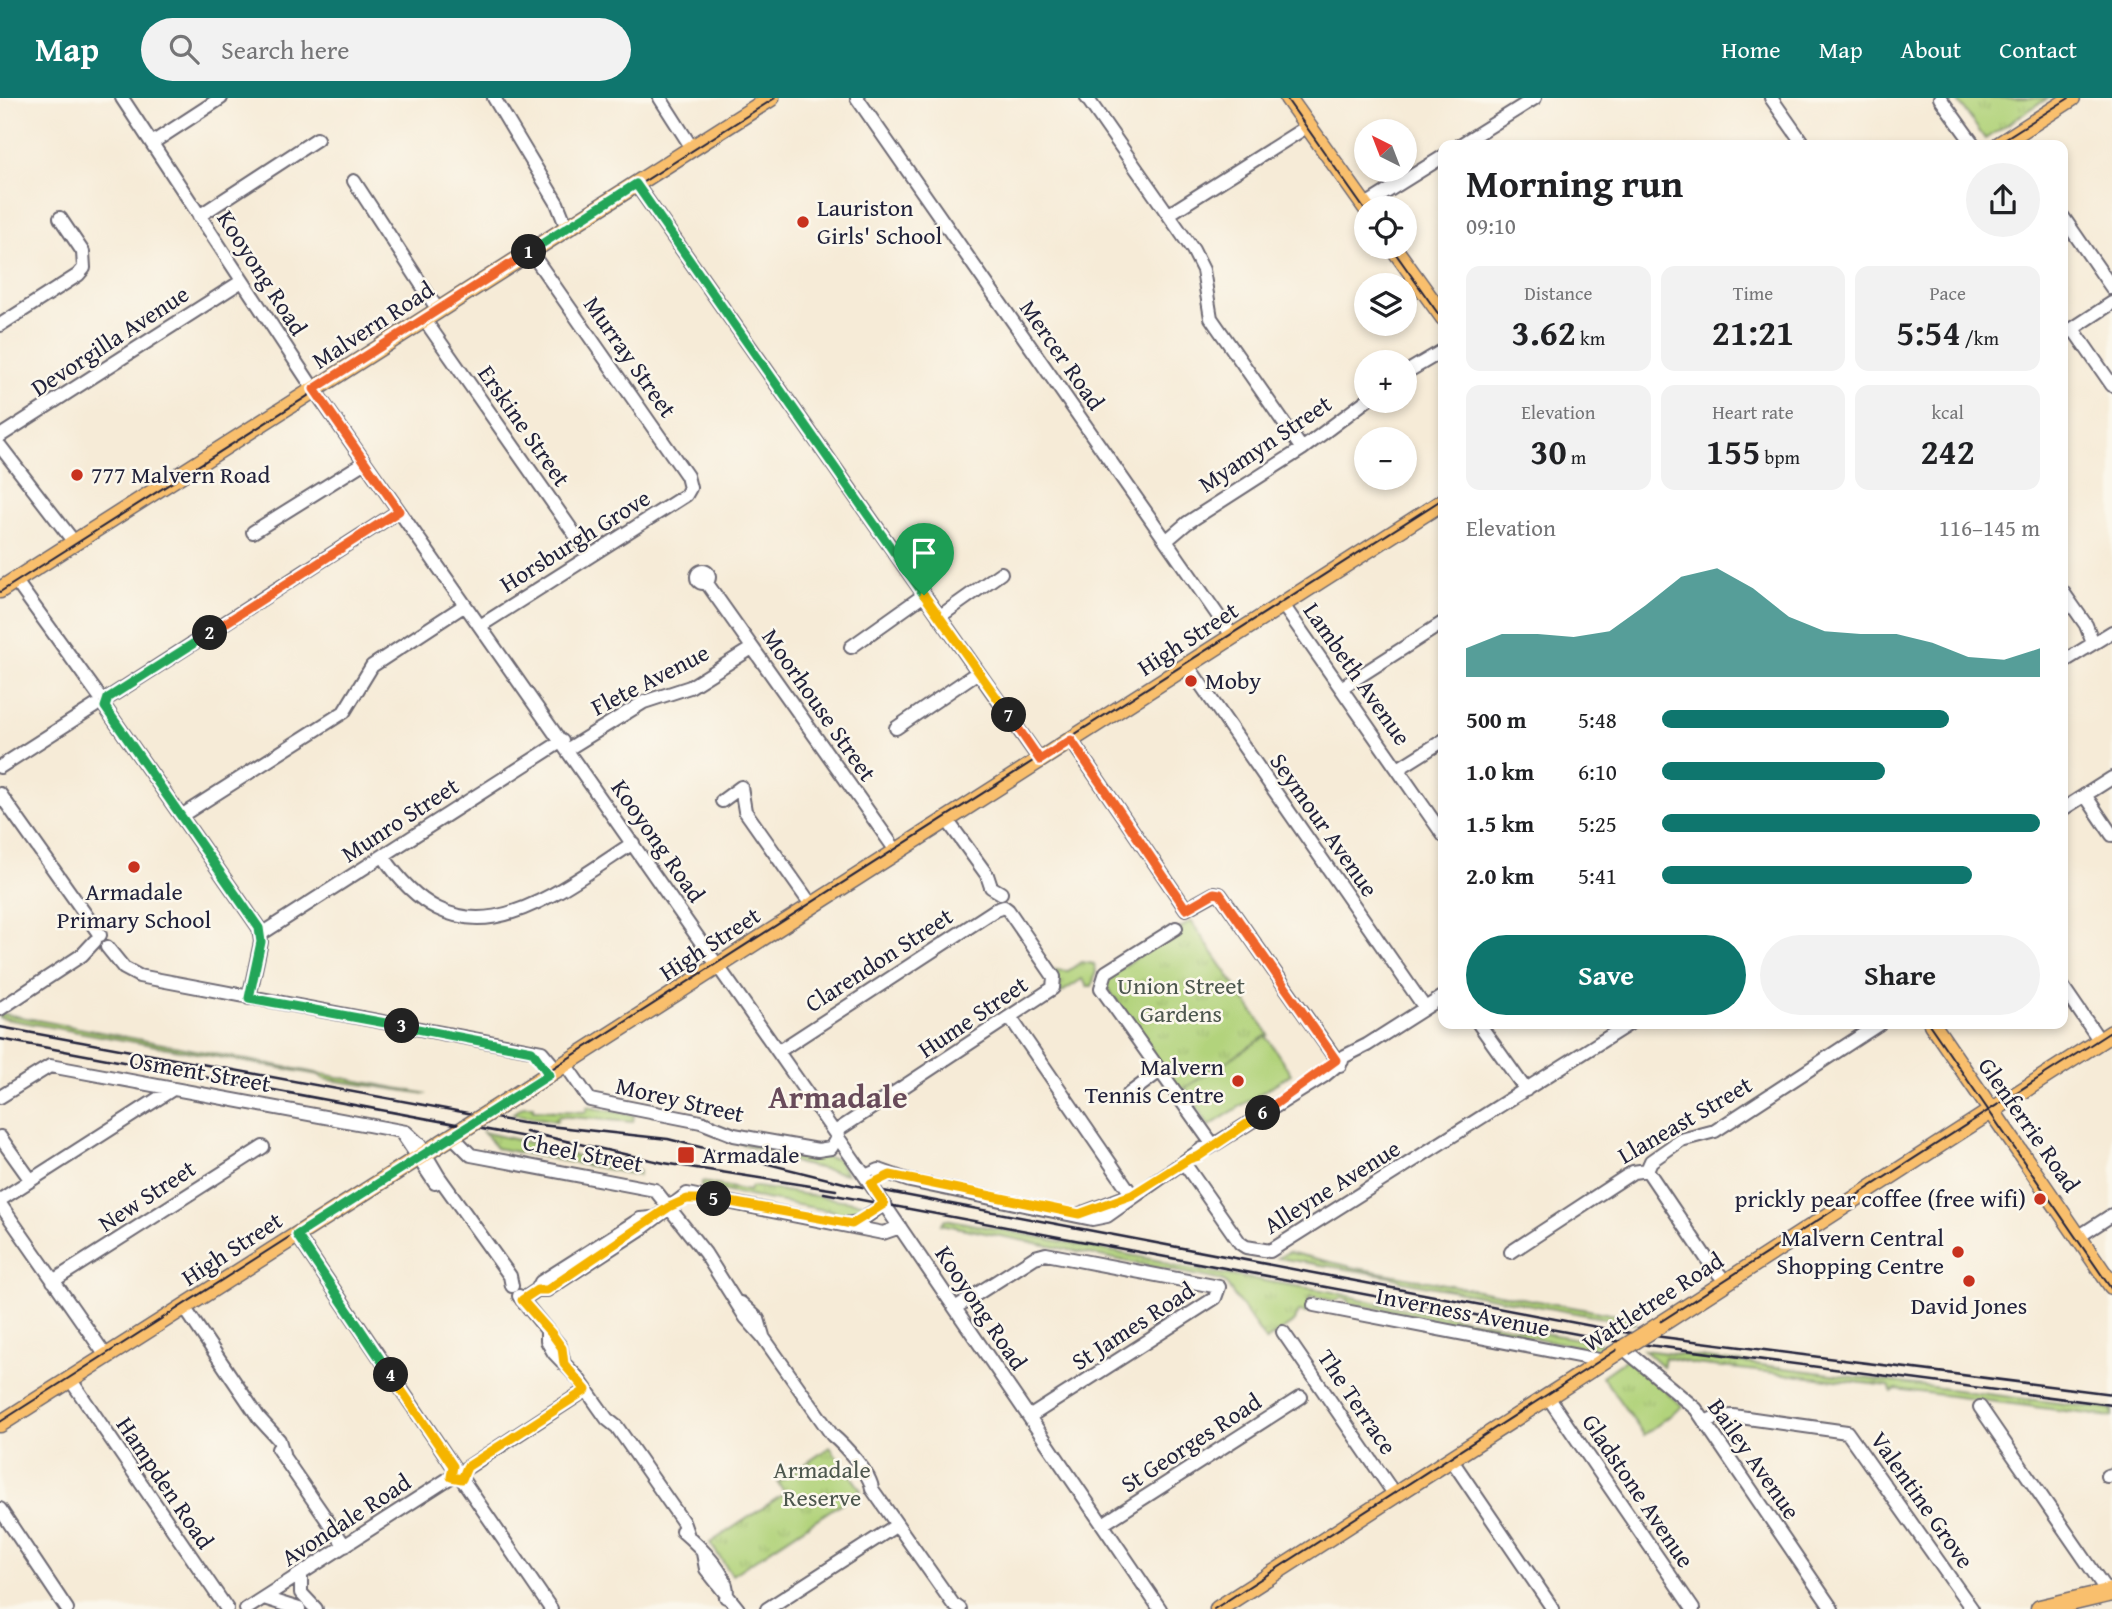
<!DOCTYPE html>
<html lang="en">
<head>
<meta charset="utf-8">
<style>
	body { margin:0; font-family:"Gentium Book Plus",serif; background:#f2f2f2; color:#202124; height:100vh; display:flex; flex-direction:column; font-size:26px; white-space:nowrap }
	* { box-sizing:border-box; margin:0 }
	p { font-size:23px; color:#757577 }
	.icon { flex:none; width:38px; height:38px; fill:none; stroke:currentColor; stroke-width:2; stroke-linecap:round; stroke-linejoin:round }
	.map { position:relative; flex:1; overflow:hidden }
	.panel { position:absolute; left:1438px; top:42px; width:630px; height:889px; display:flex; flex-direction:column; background:#fff; border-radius:14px; box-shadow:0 4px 10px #0003 }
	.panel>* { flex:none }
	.needle { width:46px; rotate:318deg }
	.tools { position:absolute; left:1354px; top:21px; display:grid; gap:14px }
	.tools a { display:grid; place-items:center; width:63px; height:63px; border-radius:50%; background:#fff; box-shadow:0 4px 10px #0003; font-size:35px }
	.pin { position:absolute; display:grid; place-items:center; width:60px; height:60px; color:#fff; margin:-72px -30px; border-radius:50% 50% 50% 0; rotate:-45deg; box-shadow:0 0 7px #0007 }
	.pin .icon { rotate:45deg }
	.km { position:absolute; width:35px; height:35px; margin:-18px; border-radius:50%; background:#222; color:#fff; font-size:19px; line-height:35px; text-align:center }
	.round { display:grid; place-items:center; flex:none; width:74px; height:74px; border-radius:37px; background:#f2f2f2 }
	.headline { display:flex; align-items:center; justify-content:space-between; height:119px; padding:0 28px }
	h1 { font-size:38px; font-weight:700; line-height:52px }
	.figures { display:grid; grid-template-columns:repeat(3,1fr); gap:10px; height:119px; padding:7px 28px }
	.figures div { display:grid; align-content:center; border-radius:14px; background:#f2f2f2; text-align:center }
	.figures b { font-size:35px; font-weight:700 }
	.figures small { font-size:19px; font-weight:400 }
	.figures p { font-size:19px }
	.chart { height:196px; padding:14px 28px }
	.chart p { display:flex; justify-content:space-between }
	.chart svg { width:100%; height:126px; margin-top:7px; fill:#0f766e; opacity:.7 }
	.button { display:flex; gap:14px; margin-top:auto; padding:14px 28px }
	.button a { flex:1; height:80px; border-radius:42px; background:#0f766e; color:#fff; font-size:28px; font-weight:700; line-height:80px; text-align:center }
	.button a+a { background:#f2f2f2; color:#202124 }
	ul { padding:0 28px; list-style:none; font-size:23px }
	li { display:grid; grid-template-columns:112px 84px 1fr; align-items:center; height:52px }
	li i { height:18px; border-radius:9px; background:#0f766e }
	header { display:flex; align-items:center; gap:42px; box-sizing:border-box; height:98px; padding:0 35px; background:#0f766e; color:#fff }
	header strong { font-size:33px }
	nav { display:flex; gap:38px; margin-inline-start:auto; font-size:24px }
	.search { width:490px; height:63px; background:#f2f2f2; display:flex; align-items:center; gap:18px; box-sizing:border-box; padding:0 24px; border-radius:38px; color:#757577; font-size:26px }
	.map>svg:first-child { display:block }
	.grass { fill:url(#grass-tufts); stroke:#6a7a5b; stroke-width:2 }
	.pitch { fill:#b2d37b; stroke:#6a7a5b; stroke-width:2 }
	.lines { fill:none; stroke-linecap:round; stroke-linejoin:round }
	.minor-casing { stroke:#6c6872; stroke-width:16 }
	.major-casing { stroke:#6c6872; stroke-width:19 }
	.highway-casing { stroke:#6c6872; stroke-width:21 }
	.minor { stroke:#fff; stroke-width:12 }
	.major { stroke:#f9bf6d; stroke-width:16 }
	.highway { stroke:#f9bf6d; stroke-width:18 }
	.tram { stroke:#22223b; stroke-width:2 }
	.rail { stroke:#22223b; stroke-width:2.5 }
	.minor-bridge-casing { stroke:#6c6872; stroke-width:16; stroke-linecap:butt }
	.major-bridge-casing { stroke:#6c6872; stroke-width:19; stroke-linecap:butt }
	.minor-bridge { stroke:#fff; stroke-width:12 }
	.major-bridge { stroke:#f9bf6d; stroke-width:16 }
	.split-1-casing { stroke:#fff; stroke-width:14 }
	.split-2-casing { stroke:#fff; stroke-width:14 }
	.split-3-casing { stroke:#fff; stroke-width:14 }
	.split-4-casing { stroke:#fff; stroke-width:14 }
	.split-5-casing { stroke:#fff; stroke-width:14 }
	.split-6-casing { stroke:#fff; stroke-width:14 }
	.split-7-casing { stroke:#fff; stroke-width:14 }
	.split-8-casing { stroke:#fff; stroke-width:14 }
	.split-1 { stroke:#22a559; stroke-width:9 }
	.split-2 { stroke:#f0652b; stroke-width:9 }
	.split-3 { stroke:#22a559; stroke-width:9 }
	.split-4 { stroke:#22a559; stroke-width:9 }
	.split-5 { stroke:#f5b400; stroke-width:9 }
	.split-6 { stroke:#f5b400; stroke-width:9 }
	.split-7 { stroke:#f0652b; stroke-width:9 }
	.split-8 { stroke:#f5b400; stroke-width:9 }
	.poi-dot { fill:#c8321e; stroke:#fbf7ec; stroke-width:2.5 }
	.labels { text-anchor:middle; stroke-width:5; stroke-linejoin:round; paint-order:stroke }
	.poi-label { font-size:24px; fill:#22223b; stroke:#fbf7ec; text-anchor:start }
	.street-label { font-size:24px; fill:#22223b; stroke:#fbf7ec }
	.park-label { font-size:24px; fill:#4d574e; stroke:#fbf7ec }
	.district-label { font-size:32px; font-weight:bold; fill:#684b5a; stroke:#fbf7ec }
</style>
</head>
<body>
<header>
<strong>Map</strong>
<div class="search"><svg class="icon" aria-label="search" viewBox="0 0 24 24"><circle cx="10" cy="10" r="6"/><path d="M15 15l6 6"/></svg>Search here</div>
<nav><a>Home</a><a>Map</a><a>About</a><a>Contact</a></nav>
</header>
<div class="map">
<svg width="2112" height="1511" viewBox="0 0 2112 1511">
	<defs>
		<pattern id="grass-tufts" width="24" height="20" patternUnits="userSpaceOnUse" patternTransform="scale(1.75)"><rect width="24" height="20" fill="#b2d37b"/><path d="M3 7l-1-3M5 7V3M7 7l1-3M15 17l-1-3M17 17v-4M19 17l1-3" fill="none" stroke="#99b56b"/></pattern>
	</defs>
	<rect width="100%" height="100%" fill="#fbf7ec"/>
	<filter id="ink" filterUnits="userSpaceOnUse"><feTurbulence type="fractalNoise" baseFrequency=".0143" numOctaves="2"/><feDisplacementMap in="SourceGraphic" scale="14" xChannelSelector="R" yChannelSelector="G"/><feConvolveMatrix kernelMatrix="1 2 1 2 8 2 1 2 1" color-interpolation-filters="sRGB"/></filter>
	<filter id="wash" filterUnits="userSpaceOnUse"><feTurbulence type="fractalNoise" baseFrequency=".00686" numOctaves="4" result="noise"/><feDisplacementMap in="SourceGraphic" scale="28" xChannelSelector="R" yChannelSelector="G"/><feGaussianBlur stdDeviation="1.57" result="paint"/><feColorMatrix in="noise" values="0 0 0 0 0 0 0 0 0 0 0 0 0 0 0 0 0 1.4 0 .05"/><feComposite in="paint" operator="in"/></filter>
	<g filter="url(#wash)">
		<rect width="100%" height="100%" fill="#f6ebd7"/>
		<path class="grass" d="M1956,0H2048L1985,41Z
			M1191,823L1269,937L1180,993L1105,886L1108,879Z
			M1081,864L1094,866L1096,873L1092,888H1087L1082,881L1059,896L1060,885L1055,872L1068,873Z
			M0,915L427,996L324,981L319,977L0,920Z
			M524,1008H533V1012L586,1014L587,1009L634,1017L633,1024L558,1018L557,1023L512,1016Z
			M483,1034L552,1050V1052L639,1073L638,1077L496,1050Z
			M737,1044L837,1061L847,1076L800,1066Z
			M702,1084L749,1093L751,1088L868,1106L852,1117L701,1089Z
			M945,1121L1161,1163L1172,1168L1333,1194L1385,1207L1606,1246L1598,1252L1349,1205V1202L1340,1200L1337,1203L1310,1198L1307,1215L1298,1214L1295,1223L1266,1243L1224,1183L941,1126Z
			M1288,1154L1356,1170L1632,1220L1635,1226L1402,1183L1390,1178L1278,1160Z
			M1644,1252L2112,1312V1319L1896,1291L1892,1294L1889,1288L1695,1266L1665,1259L1663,1269Z
			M1628,1260L1666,1289L1668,1296L1683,1308L1644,1337L1602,1278Z
			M830,1349L861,1392L732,1477L710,1445L785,1395L778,1385Z"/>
		<path class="pitch" d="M1266,938L1291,976L1209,1028L1185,990Z"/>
	</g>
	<g filter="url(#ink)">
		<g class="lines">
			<g class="minor-casing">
				<path id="minor" d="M122,0L313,290L867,1081
					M494,0L557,105L567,130
					M660,0L692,50
					M857,0L1233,539
					M1087,0L1193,152L1203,172L1211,220L1302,351
					M1771,0L1804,47
					M1940,0L1974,47
					M152,45L221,0
					M1460,47L1535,0
					M354,83L438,212
					M636,86L1040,662
					M1364,108L1444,58
					M1169,116L1308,28
					M199,118L317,41
					M2063,119L2112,190
					M424,221L590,458
					M0,227L78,177L84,170L83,154L60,120
					M2073,231L2112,287
					M2063,237L2112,205
					M1405,275L1444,252
					M0,338L242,183
					M0,348L74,444
					M253,434L365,364
					M1166,443L1187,425L1302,351L1367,302
					M697 479a6 6 0 1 1 12 0a6 6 0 1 1-12 0Z
					M15,482L99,598
					M706,484L897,754
					M2063,494L2086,527L2093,545
					M1283,507L1444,738
					M939,519L1001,475
					M480,528L686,397L690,390L687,378L530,153
					M851,549L924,497
					M2063,564L2112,534
					M1188,568L1425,910
					M1341,590L1444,524
					M108,600L399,413
					M105,609L259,830L261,844L249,900
					M896,630L978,574
					M1071,642L1186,811L1215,795L1220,796L1340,967
					M568,651L644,604L690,589L752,550
					M0,669L95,608
					M1398,671L1444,642
					M0,696L100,837
					M2085,697L2112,737
					M722,703L741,689L745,713L812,808
					M2063,711L2112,680
					M181,718L344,614L372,568L465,507
					M947,722L987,777L991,789L1001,795
					M383,758C461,874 546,802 633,745
					M1176,830L1106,874L1101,890L1213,1047
					M261,836L562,643
					M107,849L124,870L139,878L542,954L557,972
					M2063,889L2100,943
					M0,911L82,857L95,843
					M1010,919L1132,1097
					M1479,926L1526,992
					M779,953L995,812L1004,809L1008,812L1054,879L1053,890L835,1034
					M1337,962L1367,947L1444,898
					M565,966L590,1002L701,1024L734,1037L818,1052L831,1050L838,1038
					M1129,996L1160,973
					M0,999L50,968L406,1034L420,1047L439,1079L510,1178L512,1188
					M403,1037L435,1085
					M452,1038L471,1057L655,1092L705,1155L746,1220L763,1239L832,1337C844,1347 871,1376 872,1391L953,1506L960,1511
					M0,1039L30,1081
					M1209,1050L1324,978L1342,963
					M1184,1065L1240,1145L1246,1149L1270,1153L1629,926
					M1647,1072L1651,1063L1681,1042L1715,1033L1879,926
					M1647,1072L1709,1164L1726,1184
					M865,1078L879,1072L910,1083L1092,1121L1107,1118L1202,1051L1210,1049
					M0,1102L173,991
					M0,1106L106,1258
					M886,1109L1160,1511
					M1080,1116L1125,1099
					M846,1126L859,1124L884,1106
					M297,1137L453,1368
					M2078,1139L2112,1117
					M1511,1154L1633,1074L1647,1072
					M53,1183L263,1049
					M537,1192L541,1184L640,1121L652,1120
					M519,1198L560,1248L564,1266
					M522,1202L537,1192H547L644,1129L687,1096L883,1135L900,1129
					M741,1205L758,1221L763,1238
					M1314,1207L1604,1263
					M184,1209L259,1320L279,1342L283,1355
					M955,1210L1035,1159L1046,1156L1219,1189L1215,1200L1029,1319
					M547,1232V1243L554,1255L578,1280L607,1321L617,1329L683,1424L688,1438
					M1283,1234L1395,1397
					M1623,1250L1696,1311L1832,1511
					M70,1281L227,1511
					M1548,1299L1693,1511
					M1980,1309L2108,1495
					M1705,1324L1716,1319L1733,1318L1847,1334L1972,1511
					M278,1351L345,1448
					M1451,1361L1553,1511
					M465,1371L586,1292
					M2107,1378L2112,1377
					M462,1381L551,1511
					M0,1411L67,1511
					M1103,1426L1301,1299
					M682,1433C696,1445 733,1479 726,1499
					M703,1455L706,1471L738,1511
					M301,1477V1495L316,1511
					M264,1500L299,1511
					M246,1511L451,1379
					M767,1511L897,1427"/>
			</g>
			<g class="major-casing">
				<path id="major" d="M1288,0L1367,111
					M1999,47L2072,0
					M1393,149L1444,220
					M0,492L771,0
					M1932,926L2112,1188
					M493,1012L1444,403
					M1655,1230L2112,935
					M0,1326L465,1030
					M1218,1511L1625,1249"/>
			</g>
			<g class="highway-casing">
				<path id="highway" d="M2040,1511L2112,1494"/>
			</g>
			<use href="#minor" class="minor"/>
			<use href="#major" class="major"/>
			<use href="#highway" class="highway"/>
			<path class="tram" d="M1286,0L1367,115
				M1995,47L2069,0
				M1391,149L1444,224
				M0,494L775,0
				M1929,926L2112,1192
				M0,1324L1444,400
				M1214,1511L2112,933"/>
			<path class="rail" d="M0,929L522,1025L668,1041L852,1087L1623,1234L2112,1296
				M0,941L536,1041
				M526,1034L664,1065L836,1092
				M824,1095L1609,1242L2112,1307"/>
			<g class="minor-bridge-casing">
				<path id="minor-bridge" d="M867,1081L886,1109"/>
			</g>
			<g class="major-bridge-casing">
				<path id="major-bridge" d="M465,1030L493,1012
					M1625,1249L1655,1230"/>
			</g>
			<use href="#minor-bridge" class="minor-bridge"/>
			<use href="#major-bridge" class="major-bridge"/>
		</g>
	</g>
	<g class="lines" filter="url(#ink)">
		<g class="split-1-casing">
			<path id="split-1" d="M529,154L636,86L924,497"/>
		</g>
		<g class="split-2-casing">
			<path id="split-2" d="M210,535L399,413L314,291L529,154"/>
		</g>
		<g class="split-3-casing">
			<path id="split-3" d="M210,535L108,600L105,609L259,830L261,844L249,900L402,928"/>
		</g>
		<g class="split-4-casing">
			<path id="split-4" d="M391,1277L297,1137L549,977L532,953L402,928"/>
		</g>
		<g class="split-5-casing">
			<path id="split-5" d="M391,1277L453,1368L451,1379L462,1381L467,1369L586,1292L564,1266L562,1250L552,1236L522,1202L537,1192H547L669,1109L687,1101H714"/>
		</g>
		<g class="split-6-casing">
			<path id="split-6" d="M714,1101L852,1126L884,1106L871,1086L890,1077L1079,1116L1132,1097L1189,1061L1199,1058L1263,1015"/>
		</g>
		<g class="split-7-casing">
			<path id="split-7" d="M1009,617L1040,662L1071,642L1186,811L1214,795L1220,796L1336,962L1263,1015"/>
		</g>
		<g class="split-8-casing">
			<path id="split-8" d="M924,497L1009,617"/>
		</g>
		<use href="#split-1" class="split-1"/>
		<use href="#split-2" class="split-2"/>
		<use href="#split-3" class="split-3"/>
		<use href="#split-4" class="split-4"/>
		<use href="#split-5" class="split-5"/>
		<use href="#split-6" class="split-6"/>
		<use href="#split-7" class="split-7"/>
		<use href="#split-8" class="split-8"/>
	</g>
	<g class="poi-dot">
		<circle cx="803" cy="124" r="7"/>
		<circle cx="77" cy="377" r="7"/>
		<circle cx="1191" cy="583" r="7"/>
		<circle cx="134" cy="769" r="7"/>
		<circle cx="1238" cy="983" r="7"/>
		<rect x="677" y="1048" width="18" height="18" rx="3.5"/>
		<circle cx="2040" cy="1101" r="7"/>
		<circle cx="1958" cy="1154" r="7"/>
		<circle cx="1969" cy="1183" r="7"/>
	</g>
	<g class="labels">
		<g class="poi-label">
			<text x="817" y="118">Lauriston<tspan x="817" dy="28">Girls' School</tspan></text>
			<text x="91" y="385">777 Malvern Road</text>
			<text x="1205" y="591">Moby</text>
			<text x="134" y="802" text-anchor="middle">Armadale<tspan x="134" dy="28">Primary School</tspan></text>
			<text x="1224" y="977" text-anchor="end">Malvern<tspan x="1224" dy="28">Tennis Centre</tspan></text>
			<text x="702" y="1065">Armadale</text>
			<text x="2026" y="1109" text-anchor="end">prickly pear coffee (free wifi)</text>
			<text x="1944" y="1148" text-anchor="end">Malvern Central<tspan x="1944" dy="28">Shopping Centre</tspan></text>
			<text x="1969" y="1216" text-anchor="middle">David Jones</text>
		</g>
		<g class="street-label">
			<text transform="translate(262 175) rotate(57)" y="8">Kooyong Road</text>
			<text transform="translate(373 227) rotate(-33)" y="8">Malvern Road</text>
			<text transform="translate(110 243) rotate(-33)" y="8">Devorgilla Avenue</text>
			<text transform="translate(1062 257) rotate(55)" y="8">Mercer Road</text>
			<text transform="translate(630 259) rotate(55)" y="8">Murray Street</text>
			<text transform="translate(524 328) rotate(55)" y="8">Erskine Street</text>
			<text transform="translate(1265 346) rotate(-34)" y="8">Myamyn Street</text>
			<text transform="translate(575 443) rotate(-32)" y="8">Horsburgh Grove</text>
			<text transform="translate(1188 541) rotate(-33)" y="8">High Street</text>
			<text transform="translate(1357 576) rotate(55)" y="8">Lambeth Avenue</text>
			<text transform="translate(650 582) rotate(-27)" y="8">Flete Avenue</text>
			<text transform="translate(819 607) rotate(55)" y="8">Moorhouse Street</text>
			<text transform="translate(400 722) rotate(-33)" y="8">Munro Street</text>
			<text transform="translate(1324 727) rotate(55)" y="8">Seymour Avenue</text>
			<text transform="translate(658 743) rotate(55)" y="8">Kooyong Road</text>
			<text transform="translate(710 846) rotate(-33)" y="8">High Street</text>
			<text transform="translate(879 862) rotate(-33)" y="8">Clarendon Street</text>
			<text transform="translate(973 919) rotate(-34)" y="8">Hume Street</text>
			<text transform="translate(200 974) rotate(10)" y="8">Osment Street</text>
			<text transform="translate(680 1002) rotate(13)" y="8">Morey Street</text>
			<text transform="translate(1685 1022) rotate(-30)" y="8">Llaneast Street</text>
			<text transform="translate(2029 1027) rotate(55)" y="8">Glenferrie Road</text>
			<text transform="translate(583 1055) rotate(11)" y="8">Cheel Street</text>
			<text transform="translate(1332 1089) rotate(-32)" y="8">Alleyne Avenue</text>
			<text transform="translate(147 1098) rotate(-33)" y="8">New Street</text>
			<text transform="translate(232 1151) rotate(-33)" y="8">High Street</text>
			<text transform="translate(1653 1204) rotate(-33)" y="8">Wattletree Road</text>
			<text transform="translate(981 1210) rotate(56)" y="8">Kooyong Road</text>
			<text transform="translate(1463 1214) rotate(11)" y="8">Inverness Avenue</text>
			<text transform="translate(1133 1228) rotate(-33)" y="8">St James Road</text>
			<text transform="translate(1357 1304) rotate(56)" y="8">The Terrace</text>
			<text transform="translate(1191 1345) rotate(-33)" y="8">St Georges Road</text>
			<text transform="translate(1754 1361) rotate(55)" y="8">Bailey Avenue</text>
			<text transform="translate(165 1385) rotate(56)" y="8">Hampden Road</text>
			<text transform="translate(1638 1393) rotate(56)" y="8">Gladstone Avenue</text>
			<text transform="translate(1922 1402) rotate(55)" y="8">Valentine Grove</text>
			<text transform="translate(346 1422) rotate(-33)" y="8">Avondale Road</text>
		</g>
		<g class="park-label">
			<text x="1181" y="896">Union Street<tspan x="1181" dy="28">Gardens</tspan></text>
			<text x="822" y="1380">Armadale<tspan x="822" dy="28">Reserve</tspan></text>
		</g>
		<g class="district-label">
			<text x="838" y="1010">Armadale</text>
		</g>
	</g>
</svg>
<div class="tools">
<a><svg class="needle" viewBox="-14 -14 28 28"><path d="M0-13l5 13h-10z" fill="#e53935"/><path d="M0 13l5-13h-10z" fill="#757577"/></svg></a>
<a><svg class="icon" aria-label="locate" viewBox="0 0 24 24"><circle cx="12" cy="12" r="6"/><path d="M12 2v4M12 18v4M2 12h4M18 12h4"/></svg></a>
<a><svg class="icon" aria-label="layers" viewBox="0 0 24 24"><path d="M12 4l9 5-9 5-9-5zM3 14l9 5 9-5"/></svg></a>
<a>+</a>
<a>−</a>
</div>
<div class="pin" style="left:924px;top:497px;background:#1e9e55"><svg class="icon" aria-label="arrive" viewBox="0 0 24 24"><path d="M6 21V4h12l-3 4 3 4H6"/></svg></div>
<b class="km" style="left:529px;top:154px">1</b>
<b class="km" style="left:210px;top:535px">2</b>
<b class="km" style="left:402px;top:928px">3</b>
<b class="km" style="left:391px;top:1277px">4</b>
<b class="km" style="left:714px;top:1101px">5</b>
<b class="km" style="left:1263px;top:1015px">6</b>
<b class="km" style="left:1009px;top:617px">7</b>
<section class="panel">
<div class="headline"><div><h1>Morning run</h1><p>09:10</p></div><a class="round"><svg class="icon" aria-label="share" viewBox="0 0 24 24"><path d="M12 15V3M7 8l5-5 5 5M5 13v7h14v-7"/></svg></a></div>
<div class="figures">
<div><p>Distance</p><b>3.62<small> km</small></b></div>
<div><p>Time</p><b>21:21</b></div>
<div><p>Pace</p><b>5:54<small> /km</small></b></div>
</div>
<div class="figures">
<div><p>Elevation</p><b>30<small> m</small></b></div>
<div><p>Heart rate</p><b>155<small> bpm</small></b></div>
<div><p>kcal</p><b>242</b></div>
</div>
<div class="chart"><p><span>Elevation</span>116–145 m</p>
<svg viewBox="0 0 160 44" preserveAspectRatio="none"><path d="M0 44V34L10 29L20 29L30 30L40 28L50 19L60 9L70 6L80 13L90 23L100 28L110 29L120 29L130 32L140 37L150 38L160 34V44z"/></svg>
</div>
<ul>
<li><b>500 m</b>5:48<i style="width:76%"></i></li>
<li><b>1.0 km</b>6:10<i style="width:59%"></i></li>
<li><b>1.5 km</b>5:25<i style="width:100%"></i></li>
<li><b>2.0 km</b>5:41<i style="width:82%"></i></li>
</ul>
<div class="button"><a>Save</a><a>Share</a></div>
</section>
</div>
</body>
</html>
